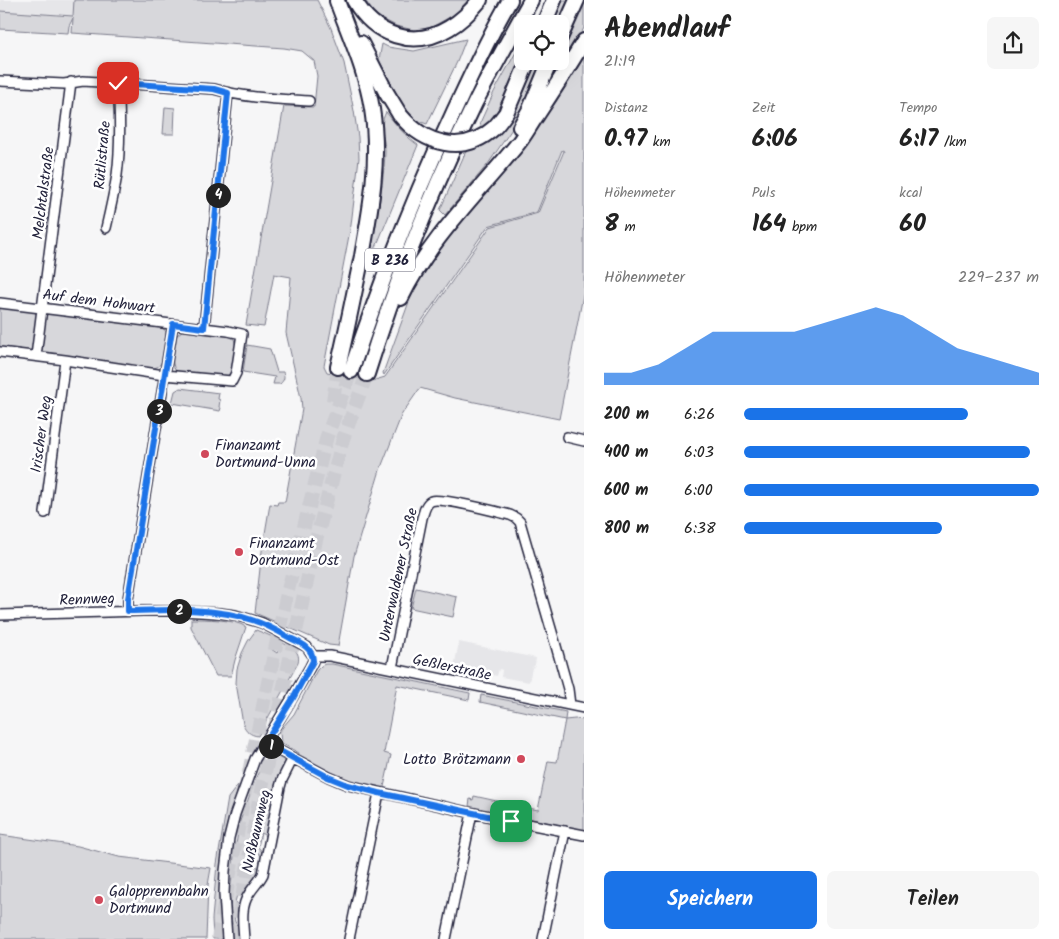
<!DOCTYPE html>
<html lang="de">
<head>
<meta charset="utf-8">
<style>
	body { margin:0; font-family:Kalam,sans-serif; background:#f6f6f6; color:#222; height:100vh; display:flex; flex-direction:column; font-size:19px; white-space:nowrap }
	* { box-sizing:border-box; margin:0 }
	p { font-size:16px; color:#767676 }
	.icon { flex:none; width:28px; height:28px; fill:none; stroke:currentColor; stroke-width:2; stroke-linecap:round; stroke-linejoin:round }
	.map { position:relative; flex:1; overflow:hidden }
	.panel { display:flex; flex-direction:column; background:#fff; width:475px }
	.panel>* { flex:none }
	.fabs { position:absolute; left:514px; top:15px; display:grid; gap:10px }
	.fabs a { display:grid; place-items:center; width:55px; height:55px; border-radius:8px; background:#fff; box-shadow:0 5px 20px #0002; font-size:25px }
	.pin { position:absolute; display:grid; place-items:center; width:42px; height:42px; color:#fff; margin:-21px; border-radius:10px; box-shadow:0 2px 8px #0006 }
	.km { position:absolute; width:25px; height:25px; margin:-12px; border-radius:50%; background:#222; color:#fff; font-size:14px; line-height:25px; text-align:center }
	.round { display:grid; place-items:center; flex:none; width:52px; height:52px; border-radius:8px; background:#f6f6f6 }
	.summary { display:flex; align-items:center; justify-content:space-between; height:85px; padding:0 20px }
	h1 { font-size:28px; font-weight:800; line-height:38px }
	.figures { display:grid; grid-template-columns:repeat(3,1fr); gap:8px; height:85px; padding:5px 20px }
	.figures div { display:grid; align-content:center }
	.figures b { font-size:25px; font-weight:800 }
	.figures small { font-size:14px; font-weight:400 }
	.figures p { font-size:14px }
	.chart { height:140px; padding:10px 20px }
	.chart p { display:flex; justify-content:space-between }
	.chart svg { width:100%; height:90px; margin-top:5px; fill:#1a73e8; opacity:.7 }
	.primary-button { display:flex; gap:10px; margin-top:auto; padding:10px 20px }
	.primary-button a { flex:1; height:58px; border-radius:8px; background:#1a73e8; color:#fff; font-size:20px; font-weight:800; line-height:58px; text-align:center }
	.primary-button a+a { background:#f6f6f6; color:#222 }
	ul { padding:0 20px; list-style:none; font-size:16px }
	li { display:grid; grid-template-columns:80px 60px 1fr; align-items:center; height:38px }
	li i { height:12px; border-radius:6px; background:#1a73e8 }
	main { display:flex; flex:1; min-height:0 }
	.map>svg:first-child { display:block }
	.built { fill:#e6e6e9 }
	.green { fill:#d7d7db; stroke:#7c7c8b }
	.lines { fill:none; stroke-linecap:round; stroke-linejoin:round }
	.highway-tunnel { stroke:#ccccd1; stroke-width:14; stroke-dasharray:14 7; stroke-linecap:butt }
	.minor-casing { stroke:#22223b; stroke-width:12 }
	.highway-casing { stroke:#22223b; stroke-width:18 }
	.minor { stroke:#fff; stroke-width:9 }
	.highway { stroke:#fff; stroke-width:14 }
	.highway-bridge-casing { stroke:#22223b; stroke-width:18; stroke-linecap:butt }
	.highway-bridge { stroke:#fff; stroke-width:14 }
	.route-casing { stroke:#fff; stroke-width:10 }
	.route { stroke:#1a73e8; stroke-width:6 }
	.poi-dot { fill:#d1495b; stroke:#fff; stroke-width:2 }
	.labels { text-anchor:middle; stroke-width:5; stroke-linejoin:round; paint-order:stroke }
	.shield { fill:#fff; stroke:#646476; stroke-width:1 }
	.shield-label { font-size:14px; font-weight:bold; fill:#22223b }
	.street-label { font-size:15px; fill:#22223b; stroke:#fff }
	.poi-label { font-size:15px; fill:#22223b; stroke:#fff; text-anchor:start }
</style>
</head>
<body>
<main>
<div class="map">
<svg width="584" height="939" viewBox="0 0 584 939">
	<rect width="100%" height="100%" fill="#f6f6f7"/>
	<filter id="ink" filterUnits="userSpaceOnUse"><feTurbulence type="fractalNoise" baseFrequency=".02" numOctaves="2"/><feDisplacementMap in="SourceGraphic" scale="10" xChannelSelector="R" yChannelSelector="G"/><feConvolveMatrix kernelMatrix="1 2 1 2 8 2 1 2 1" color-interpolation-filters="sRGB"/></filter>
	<g filter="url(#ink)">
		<path class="built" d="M0,0H74V16L0,11Z
			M459,642L536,658L535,665L532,668L529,682L501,677L502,670L499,669L497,676L479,672L481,666L478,665L477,671L454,667Z"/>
		<path class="green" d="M74,0H317L331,28L344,63L354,111L358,137L359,158L351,225L324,366L327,372L372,381L385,377L490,227L538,213L564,151L562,150L537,212L488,226L384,375L383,373L410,299L418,282L429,263L465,217L505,171L584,53V290L559,419L455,398L420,388L402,414L380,470L354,556L338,646L329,645L255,613L262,551L270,504L277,505L278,502H285L302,409L301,398L286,333L291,277L274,274L264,327L246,325L284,106L314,107L317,76L314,61L302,51L284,48L72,33L73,18L69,26L68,33L0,29V11L73,16Z
			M365,0H468L457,13L430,28L414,30L396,26L375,15Z
			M560,0H570L560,24H551Z
			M584,0V28L577,40L567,53L563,47Z
			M466,39L457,62L427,124L416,120L403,106L379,60L382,44L388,47L414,51Z
			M522,41V56L512,82L498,108L512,114L535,61H543L514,126L488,164L445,215L440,210L466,151L487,143L480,123L494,92Z
			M165,107L175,108L174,134H163Z
			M386,112C396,125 405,136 418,145L374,252H370C377,220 383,187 385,154C386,138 377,130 386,112Z
			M0,306L33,310L37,312L38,315L34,349L31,352L0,349Z
			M48,313L159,327L164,329L166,332C165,341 165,364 157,367C153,369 148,368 144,368L41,353L45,315Z
			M183,330L227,335L234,339L236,346L232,369L230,374L226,377L176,371C170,364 172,343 177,335C179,333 181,332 183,330Z
			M247,345L270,349L277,372H283C285,378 284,380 280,384H273L275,377L243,372Z
			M180,388L219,393L218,399L220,400L219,407L221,408L220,411L172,403L175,391Z
			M416,588L457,597L453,617L411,608Z
			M191,619C205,619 235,619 246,627L235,660L231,676H216L191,627Z
			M256,630L266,634L277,639L271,649L277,653L283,643C292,648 301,651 298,663L258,736C250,735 246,731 243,724L236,683L237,669L242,653L248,641Z
			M325,664H332L470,693L469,700L397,685L384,753L391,755L384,787L382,789L355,783L337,776L298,756L299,753L281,743L280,733L282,728L294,714L317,670L321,666Z
			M481,695L566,712L565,720L575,719L584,720V830L469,806L470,799L473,800L474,796L538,810L548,761L557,762L565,720L480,702Z
			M270,757H278L287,762L267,837L261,833L258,847L264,854L263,857L257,852L254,864L261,870L248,890L243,887L237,895L235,902L241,911L240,915L235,912C233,920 235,924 241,929L242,936L237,934L233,930L231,916L230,895L234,856L240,821L244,811L255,780L263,762Z
			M238,785C237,800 229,815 226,830C219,867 219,902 223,939H213L212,919L217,864L228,798Z
			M0,835L78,846L119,857L211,868L208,885L206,939H0Z"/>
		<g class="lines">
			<path class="highway-tunnel" d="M333,401L338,367
				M218,939L244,796L286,598L327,436L351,371
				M235,939L259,800L316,540L343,439L367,374"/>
			<g class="minor-casing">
				<path id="minor" d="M0,81L64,84L83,81L214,89C245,98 278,99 309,101
					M106,228C110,211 114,193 117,175C121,145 120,114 118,83
					M0,303L228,331L242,334L236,373L232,381L164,375L65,360L0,352
					M204,328L228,93
					M36,356L71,82
					M567,437L584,441
					M45,513L65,360
					M128,611V599L173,325
					M0,615L143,611H182L219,613L235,615L262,623L307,647L313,656
					M313,656H330L584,708
					M392,668L422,518C424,512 425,504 431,501C440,497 498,512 510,515L516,518L520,522L556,646L568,689L570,705
					M265,743L329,777L348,785L472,813L584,835
					M227,939L224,894L225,871L229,838L235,814L255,759L291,700L310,667L313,661V656
					M244,939C243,924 240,907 249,894C253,887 259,882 263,874L280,787L282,780L293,758
					M349,939L379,793
					M446,939L472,813
					M543,939L565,831"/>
			</g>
			<g class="highway-casing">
				<path id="highway" d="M354,0C374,35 413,50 449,28C461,21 471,11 480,0
					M337,1C350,37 366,71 372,109C380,159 371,207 362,256C354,293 347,330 338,367
					M544,24L554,0
					M560,38L577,0
					M361,43L386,92L400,115
					M506,113L528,61
					M520,127L530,109L550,61
					M401,298C429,240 475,196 516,146C524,137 530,125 537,115C553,91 569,66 584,41
					M351,371C380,284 413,199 452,116C470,77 488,37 510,0
					M367,374C396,281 432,190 475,103C493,68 512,34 531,0"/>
			</g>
			<use href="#minor" class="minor"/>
			<use href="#highway" class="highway"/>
			<g class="highway-bridge-casing">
				<path id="highway-bridge" d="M400,115C424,144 463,156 494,128C499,123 502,118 506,113"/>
			</g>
			<use href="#highway-bridge" class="highway-bridge"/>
		</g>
	</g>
	<g class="lines" filter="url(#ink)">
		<g class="route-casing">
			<path id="route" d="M118,83L214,89L228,93L204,328L173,324L128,599V611C168,610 213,607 252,620C265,624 278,631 290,638C301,643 313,648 313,661L292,700L265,743L328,777L348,785L379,793L511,821"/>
		</g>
		<use href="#route" class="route"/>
	</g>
	<g class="poi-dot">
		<circle cx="205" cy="454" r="5"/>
		<circle cx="239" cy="552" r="5"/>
		<circle cx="521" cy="759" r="5"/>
		<circle cx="99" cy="900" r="5"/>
	</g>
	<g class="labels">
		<rect class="shield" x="365" y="248.5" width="50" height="23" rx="4"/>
		<g class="shield-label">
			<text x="390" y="265">B 236</text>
		</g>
		<g class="street-label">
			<text transform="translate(102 155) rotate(-85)" y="5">Rütlistraße</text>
			<text transform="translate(43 193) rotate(-83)" y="5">Melchtalstraße</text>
			<text transform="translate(99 301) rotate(7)" y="5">Auf dem Hohwart</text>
			<text transform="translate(41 434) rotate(-82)" y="5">Irischer Weg</text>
			<text transform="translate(398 575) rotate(-78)" y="5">Unterwaldener Straße</text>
			<text transform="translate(87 599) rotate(-2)" y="5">Rennweg</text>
			<text transform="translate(452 667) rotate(12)" y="5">Geßlerstraße</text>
			<text transform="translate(256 831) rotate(-77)" y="5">Nußbaumweg</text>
		</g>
		<g class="poi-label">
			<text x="215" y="450">Finanzamt<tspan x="215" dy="17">Dortmund-Unna</tspan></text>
			<text x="249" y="548">Finanzamt<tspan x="249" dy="17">Dortmund-Ost</tspan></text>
			<text x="511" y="764" text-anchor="end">Lotto Brötzmann</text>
			<text x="109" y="896">Galopprennbahn<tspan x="109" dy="17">Dortmund</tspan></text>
		</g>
	</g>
</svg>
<div class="fabs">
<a><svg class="icon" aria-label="locate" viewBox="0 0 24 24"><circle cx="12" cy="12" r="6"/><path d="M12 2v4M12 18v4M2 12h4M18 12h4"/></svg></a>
</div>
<div class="pin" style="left:511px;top:821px;background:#1e9e55"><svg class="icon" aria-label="arrive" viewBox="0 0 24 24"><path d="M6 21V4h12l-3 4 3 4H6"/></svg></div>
<div class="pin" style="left:118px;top:83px;background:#d93025"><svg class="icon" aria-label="check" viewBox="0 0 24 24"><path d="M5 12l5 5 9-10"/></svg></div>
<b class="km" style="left:271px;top:746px">1</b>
<b class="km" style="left:179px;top:611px">2</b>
<b class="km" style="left:159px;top:411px">3</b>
<b class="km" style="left:218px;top:195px">4</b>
</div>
<section class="panel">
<div class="summary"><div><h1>Abendlauf</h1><p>21:19</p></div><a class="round"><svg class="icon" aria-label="share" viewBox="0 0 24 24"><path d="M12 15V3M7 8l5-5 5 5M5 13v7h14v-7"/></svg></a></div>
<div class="figures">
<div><p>Distanz</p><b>0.97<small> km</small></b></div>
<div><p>Zeit</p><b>6:06</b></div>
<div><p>Tempo</p><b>6:17<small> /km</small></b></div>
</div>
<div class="figures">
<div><p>Höhenmeter</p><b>8<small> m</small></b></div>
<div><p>Puls</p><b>164<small> bpm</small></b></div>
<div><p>kcal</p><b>60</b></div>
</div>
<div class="chart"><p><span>Höhenmeter</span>229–237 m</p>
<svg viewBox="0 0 160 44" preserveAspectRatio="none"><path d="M0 44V38L10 38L20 34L30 26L40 18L50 18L60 18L70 18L80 14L90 10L100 6L110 10L120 18L130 26L140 30L150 34L160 38V44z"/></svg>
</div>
<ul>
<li><b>200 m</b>6:26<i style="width:76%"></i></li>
<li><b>400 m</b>6:03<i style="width:97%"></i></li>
<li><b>600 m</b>6:00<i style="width:100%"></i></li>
<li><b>800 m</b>6:38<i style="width:67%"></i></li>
</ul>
<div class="primary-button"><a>Speichern</a><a>Teilen</a></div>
</section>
</main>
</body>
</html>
